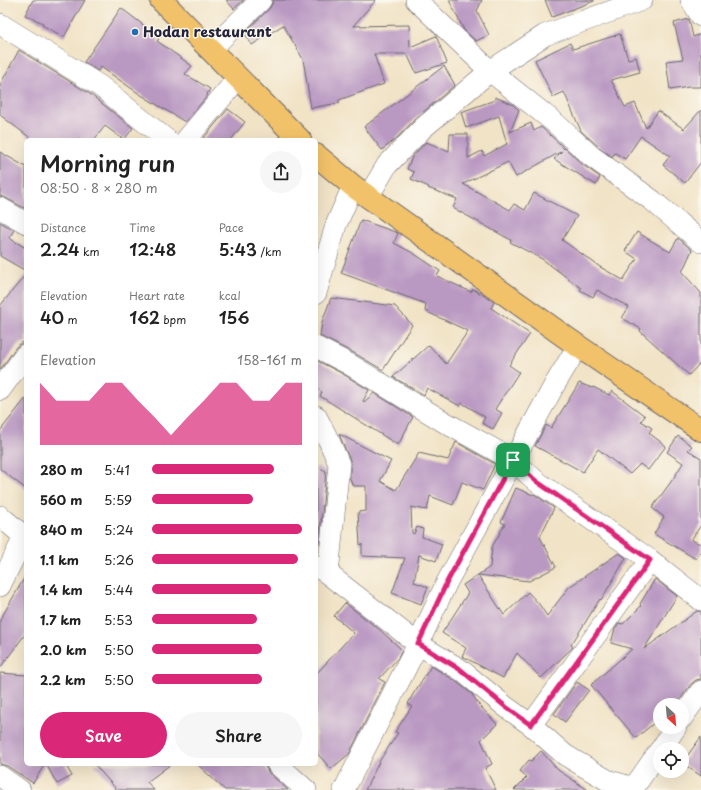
<!DOCTYPE html>
<html lang="en">
<head>
<meta charset="utf-8">
<style>
	body { margin:0; font-family:"Playpen Sans",sans-serif; background:#f6f6f6; color:#222; height:100vh; display:flex; flex-direction:column; font-size:15px; white-space:nowrap }
	* { box-sizing:border-box; margin:0 }
	p { font-size:13px; color:#767676 }
	.icon { flex:none; width:22px; height:22px; fill:none; stroke:currentColor; stroke-width:2; stroke-linecap:round; stroke-linejoin:round }
	.map { position:relative; flex:1; overflow:hidden }
	.details { position:absolute; left:24px; top:138px; width:294px; height:628px; display:flex; flex-direction:column; background:#fff; border-radius:6px; box-shadow:0 4px 16px #0002 }
	.details>* { flex:none }
	.needle { width:26px; rotate:154deg }
	.fabs { position:absolute; left:653px; top:698px; display:grid; gap:8px }
	.fabs a { display:grid; place-items:center; width:36px; height:36px; border-radius:50%; background:#fff; box-shadow:0 4px 16px #0002; font-size:20px }
	.pin { position:absolute; display:grid; place-items:center; width:34px; height:34px; color:#fff; margin:-17px; border-radius:8px; box-shadow:0 2px 6px #0006 }
	.round { display:grid; place-items:center; flex:none; width:42px; height:42px; border-radius:21px; background:#f6f6f6 }
	.headline { display:flex; align-items:center; justify-content:space-between; height:68px; padding:0 16px }
	h1 { font-size:22px; font-weight:600; line-height:30px }
	.metrics { display:grid; grid-template-columns:repeat(3,1fr); gap:6px; height:68px; padding:4px 16px }
	.metrics div { display:grid; align-content:center }
	.metrics b { font-size:17px; font-weight:600 }
	.metrics small { font-size:11px; font-weight:400 }
	.metrics p { font-size:11px }
	.chart { height:112px; padding:8px 16px }
	.chart p { display:flex; justify-content:space-between }
	.chart svg { width:100%; height:72px; margin-top:4px; fill:#db2777; opacity:.7 }
	.action { display:flex; gap:8px; margin-top:auto; padding:8px 16px }
	.action a { flex:1; height:46px; border-radius:24px; background:#db2777; color:#fff; font-size:16px; font-weight:600; line-height:46px; text-align:center }
	.action a+a { background:#f6f6f6; color:#222 }
	ul { padding:0 16px; list-style:none; font-size:13px }
	li { display:grid; grid-template-columns:64px 48px 1fr; align-items:center; height:30px }
	li i { height:10px; border-radius:5px; background:#db2777 }
	.map>svg:first-child { display:block }
	.building { fill:#b998c2 }
	.lines { fill:none; stroke-linecap:round; stroke-linejoin:round }
	.minor-casing { stroke:#6a666c; stroke-width:22 }
	.major-casing { stroke:#6a666c; stroke-width:24 }
	.minor { stroke:#fff; stroke-width:21 }
	.major { stroke:#f2c26a; stroke-width:22 }
	.route-casing { stroke:#fff; stroke-width:8 }
	.route { stroke:#db2777; stroke-width:5 }
	.poi-dot { fill:#1f6fb2; stroke:#fbf7ec; stroke-width:1.5 }
	.labels { text-anchor:middle; stroke-width:3; stroke-linejoin:round; paint-order:stroke }
	.poi-label { font-size:14px; font-weight:bold; fill:#22223b; stroke:#fbf7ec; text-anchor:start }
</style>
</head>
<body>
<div class="map">
<svg width="701" height="790" viewBox="0 0 701 790">
	<rect width="100%" height="100%" fill="#fbf7ec"/>
	<filter id="ink" filterUnits="userSpaceOnUse"><feTurbulence type="fractalNoise" baseFrequency=".025" numOctaves="2"/><feDisplacementMap in="SourceGraphic" scale="8" xChannelSelector="R" yChannelSelector="G"/><feConvolveMatrix kernelMatrix="1 2 1 2 8 2 1 2 1" color-interpolation-filters="sRGB"/></filter>
	<filter id="wash" filterUnits="userSpaceOnUse"><feTurbulence type="fractalNoise" baseFrequency=".012" numOctaves="4" result="noise"/><feDisplacementMap in="SourceGraphic" scale="16" xChannelSelector="R" yChannelSelector="G"/><feGaussianBlur stdDeviation="0.9" result="paint"/><feColorMatrix in="noise" values="0 0 0 0 0 0 0 0 0 0 0 0 0 0 0 0 0 1.4 0 .05"/><feComposite in="paint" operator="in"/></filter>
	<g filter="url(#wash)">
		<rect width="100%" height="100%" fill="#f1e3c6"/>
		<g id="blocks">
			<path class="building" d="M33,0H85L64,37L42,25L43,23L25,15Z
				M226,0H244L234,9Z
				M273,0H376L353,26L409,25L410,47L436,36L447,63L416,73L407,54H374L384,84L339,100V103L311,108L303,59L283,25L252,45L244,33L269,9L272,4Z
				M449,0H482L477,11L489,35L476,41L464,30Z
				M545,0H594V1L552,17Z
				M121,8L146,27L145,28L159,39L157,41L192,66L185,74L210,89L207,94L208,95L185,122L138,93L101,67L98,71L84,62Z
				M689,19L693,37L701,34V87H689L670,90L666,61L683,59L674,23Z
				M620,34L628,59L636,57L640,72L611,80L625,107L635,103L646,128L658,111L684,129L701,110V162L685,183L663,165L670,156L641,136L625,159L615,153L612,157L599,147L581,131L564,92L553,97L535,60L570,43L573,49Z
				M19,50L90,94L133,128L124,140L105,126L94,140H33L0,115V85Z
				M444,66L455,85L415,119L396,139L382,150L364,127Z
				M495,97L512,104L519,110L510,132L531,123L534,131L541,127L561,145L564,149L565,148L583,165L600,177L596,185L554,159L562,151L516,177L508,162L463,184L510,210L514,204L525,210L534,193L577,216L562,240L600,267L623,280L637,259L625,251L637,232L670,252L678,238L692,250L682,272L701,293V362L689,375L640,331L641,329L622,318L629,307L597,290L593,297L580,290L581,288L542,259L510,242L511,240L453,208L457,199L428,188L429,187L411,179L414,172L407,169L412,157L426,142L449,151L450,134H468V158L482,151L484,156L507,144L499,116L466,128L461,112L495,100Z
				M228,109L245,122L231,140H202Z
				M0,152L26,167V209L6,198L0,196Z
				M361,220L398,233L394,243L413,253L440,271L437,276L471,292L473,289L494,302L491,308L530,334L509,365L519,372L495,409L502,413L493,429L482,423L485,417L462,403L460,406L427,388L424,395L393,377L429,345L446,364L468,331L425,311L426,304L341,273Z
				M0,222L14,230L9,238L26,248V271L0,256Z
				M26,274V342L21,343L16,347L0,370V306Z
				M331,298L395,306L412,325L383,370L354,353L320,336L322,322Z
				M316,360L343,374L369,390L363,401L364,402L374,393L413,417L398,445L320,396L322,392L316,387Z
				M579,383L592,388L593,387L609,395L612,391L645,416L641,421L652,428L649,433L666,446L648,470L640,464L630,474L598,449L583,472L535,446L546,425L551,428Z
				M26,398V489L0,469V431Z
				M339,434L391,461L380,481L396,490L419,453L448,460L456,442L495,464L483,490L462,482L453,505L430,496L427,510L411,507L412,533L414,534L417,527L423,529L422,537L442,544L436,561L419,555L414,582L428,587L421,604L392,593L405,558L362,556V544L360,545L358,512L366,511V486H353L350,479V460Z
				M678,436L692,446L688,450L701,458V525L691,540L701,544V550L696,559L654,534L664,517L652,508L673,479L683,463L667,452Z
				M316,466L326,471L319,544L316,543Z
				M516,488L533,495L534,494L554,508L540,537L556,567L529,581L478,575L490,567L492,547L505,524L501,522Z
				M619,553L626,558L601,600L600,599L571,645L573,647L541,678L517,653L503,678L462,656L466,648L442,633L468,593L463,585L478,575L504,615L528,592L539,604L547,616L569,587Z
				M26,575V633L0,668V620Z
				M655,579L677,596L644,649L697,611L701,612V679L696,680L691,684L679,701L675,705H660V718L636,738L591,685L632,649L611,643L615,629L619,623L623,624L641,606L640,604Z
				M345,603L380,630L402,650L398,658L379,679L385,682L349,754L331,769L316,752V674L354,633L334,616Z
				M431,666L454,680L472,694L479,705L497,724L481,740L492,764L485,768L496,790H365L380,760L398,733L395,732L412,706L408,704L412,696Z
				M0,673L26,675V764H45L33,783L7,766L0,764Z
				M577,682L589,690L565,722L554,714Z
				M701,737V776L682,763Z
				M541,751L558,770L588,790H514L527,777L520,771L529,760L531,761Z
				M46,764H65L72,776L57,784Z
				M94,764H171L147,782L154,790H117Z
				M197,764H265L266,768L269,773L288,790H225Z"/>
		</g>
	</g>
	<g filter="url(#ink)">
		<use href="#blocks" fill-opacity="0" stroke="#6a666c" stroke-width="1"/>
		<g class="lines">
			<g class="minor-casing">
				<path id="minor" d="M416,0L490,71L554,122L591,156L653,201L701,242
					M691,0L701,16
					M0,24L100,86L167,140
					M211,49L261,0
					M186,140L238,78
					M368,197L387,165L423,128L490,71L545,35L642,0
					M0,208L26,223
					M316,293L336,225L353,186
					M578,346L555,384L447,582L418,644L461,670L506,707L531,725L565,755L607,780L634,788
					M316,347L349,364L446,423L513,460L536,481L650,560L701,600
					M0,390L26,354
					M316,416L329,441L339,464L328,574
					M0,516L26,538
					M316,566L328,574L418,644L344,790
					M0,586L24,537
					M682,718L701,691
					M531,725L650,560
					M661,749L676,727
					M277,764L306,790
					M0,776L20,790
					M632,790L660,750"/>
			</g>
			<g class="major-casing">
				<path id="major" d="M161,0L300,140
					M316,155L353,186L578,346L701,430"/>
			</g>
			<use href="#minor" class="minor"/>
			<use href="#major" class="major"/>
		</g>
	</g>
	<g class="lines" filter="url(#ink)">
		<g class="route-casing">
			<path id="route" d="M513,460L536,481L650,560L531,725L506,707L461,670L418,644L447,582Z"/>
		</g>
		<use href="#route" class="route"/>
	</g>
	<circle class="poi-dot" cx="135" cy="32" r="4"/>
	<g class="labels">
		<g class="poi-label">
			<text x="143" y="37">Hodan restaurant</text>
		</g>
	</g>
</svg>
<div class="fabs">
<a><svg class="needle" viewBox="-14 -14 28 28"><path d="M0-13l5 13h-10z" fill="#e53935"/><path d="M0 13l5-13h-10z" fill="#767676"/></svg></a>
<a><svg class="icon" aria-label="locate" viewBox="0 0 24 24"><circle cx="12" cy="12" r="6"/><path d="M12 2v4M12 18v4M2 12h4M18 12h4"/></svg></a>
</div>
<div class="pin" style="left:513px;top:460px;background:#1e9e55"><svg class="icon" aria-label="arrive" viewBox="0 0 24 24"><path d="M6 21V4h12l-3 4 3 4H6"/></svg></div>
<section class="details">
<div class="headline"><div><h1>Morning run</h1><p>08:50 · 8 × 280 m</p></div><a class="round"><svg class="icon" aria-label="share" viewBox="0 0 24 24"><path d="M12 15V3M7 8l5-5 5 5M5 13v7h14v-7"/></svg></a></div>
<div class="metrics">
<div><p>Distance</p><b>2.24<small> km</small></b></div>
<div><p>Time</p><b>12:48</b></div>
<div><p>Pace</p><b>5:43<small> /km</small></b></div>
</div>
<div class="metrics">
<div><p>Elevation</p><b>40<small> m</small></b></div>
<div><p>Heart rate</p><b>162<small> bpm</small></b></div>
<div><p>kcal</p><b>156</b></div>
</div>
<div class="chart"><p><span>Elevation</span>158–161 m</p>
<svg viewBox="0 0 160 44" preserveAspectRatio="none"><path d="M0 44V6L10 17L20 17L30 17L40 6L50 6L60 17L70 27L80 38L90 27L100 17L110 6L120 6L130 17L140 17L150 6L160 6V44z"/></svg>
</div>
<ul>
<li><b>280 m</b>5:41<i style="width:81%"></i></li>
<li><b>560 m</b>5:59<i style="width:67%"></i></li>
<li><b>840 m</b>5:24<i style="width:100%"></i></li>
<li><b>1.1 km</b>5:26<i style="width:97%"></i></li>
<li><b>1.4 km</b>5:44<i style="width:79%"></i></li>
<li><b>1.7 km</b>5:53<i style="width:70%"></i></li>
<li><b>2.0 km</b>5:50<i style="width:73%"></i></li>
<li><b>2.2 km</b>5:50<i style="width:73%"></i></li>
</ul>
<div class="action"><a>Save</a><a>Share</a></div>
</section>
</div>
</body>
</html>
